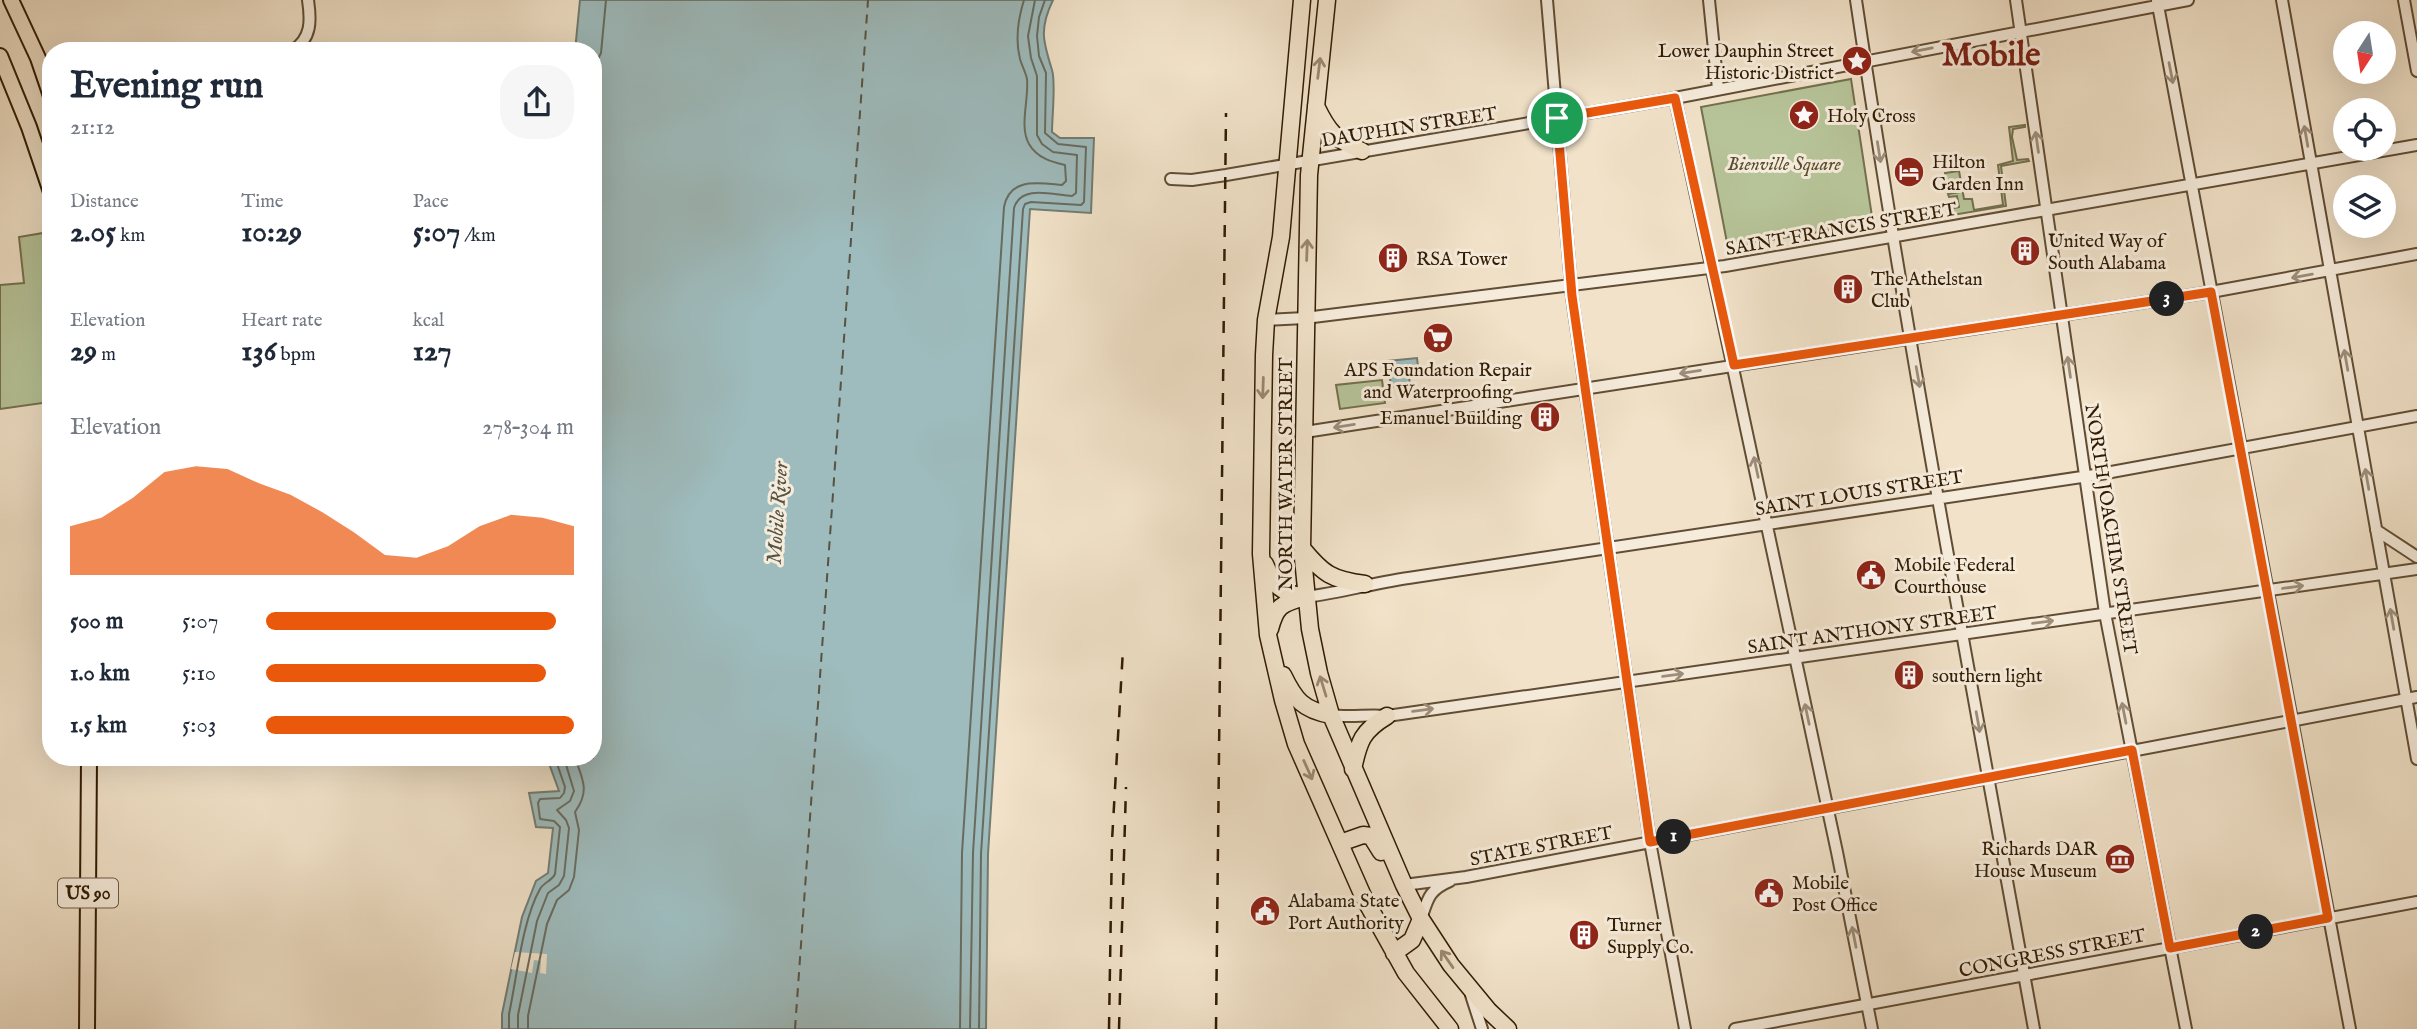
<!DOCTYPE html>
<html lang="en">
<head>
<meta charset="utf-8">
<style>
	body { margin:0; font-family:"IM FELL English",serif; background:#f6f6f7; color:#1f2937; height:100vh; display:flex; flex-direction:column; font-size:26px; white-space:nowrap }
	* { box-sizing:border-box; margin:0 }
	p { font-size:23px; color:#747a83 }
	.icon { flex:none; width:38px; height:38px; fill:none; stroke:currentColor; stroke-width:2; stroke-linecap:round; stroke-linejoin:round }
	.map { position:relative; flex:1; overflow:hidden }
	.drawer { position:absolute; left:42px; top:42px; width:560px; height:724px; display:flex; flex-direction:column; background:#fff; border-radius:28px; box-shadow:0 7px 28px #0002 }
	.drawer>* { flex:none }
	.needle { width:46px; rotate:192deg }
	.fabs { position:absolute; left:2333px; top:21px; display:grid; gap:14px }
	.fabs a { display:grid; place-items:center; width:63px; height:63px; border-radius:50%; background:#fff; box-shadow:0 7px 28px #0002; font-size:35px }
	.pin { position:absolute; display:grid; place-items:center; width:60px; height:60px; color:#fff; margin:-30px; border:4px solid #fff; border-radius:50%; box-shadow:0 2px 7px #0007 }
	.km { position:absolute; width:35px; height:35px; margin:-18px; border-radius:50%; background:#222; color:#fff; font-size:19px; line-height:35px; text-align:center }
	.round { display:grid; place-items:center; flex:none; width:74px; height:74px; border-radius:28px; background:#f6f6f7 }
	.headline { display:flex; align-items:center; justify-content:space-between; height:119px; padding:0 28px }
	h1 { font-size:38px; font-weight:700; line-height:52px }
	.metrics { display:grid; grid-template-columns:repeat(3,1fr); gap:10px; height:119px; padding:7px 28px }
	.metrics div { display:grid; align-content:center }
	.metrics b { font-size:30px; font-weight:700 }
	.metrics small { font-size:19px; font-weight:400 }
	.metrics p { font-size:19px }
	.chart { height:196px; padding:14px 28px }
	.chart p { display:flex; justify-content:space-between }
	.chart svg { width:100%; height:126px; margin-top:7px; fill:#ea580c; opacity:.7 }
	ul { padding:0 28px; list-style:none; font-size:23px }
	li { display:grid; grid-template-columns:112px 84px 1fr; align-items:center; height:52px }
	li i { height:18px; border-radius:9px; background:#ea580c }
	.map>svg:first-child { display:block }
	.green { fill:#b7c499; stroke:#74704e; stroke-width:2 }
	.water { fill:#9ebcbe; stroke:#727c73; stroke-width:2 }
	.pier { fill:#f1e2c9 }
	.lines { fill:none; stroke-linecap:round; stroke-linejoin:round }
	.shore { stroke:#686c60; stroke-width:2 }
	.ferry { stroke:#575344; stroke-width:2; stroke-dasharray:9 7; stroke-linecap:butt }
	.minor-casing { stroke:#614d34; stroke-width:14 }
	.major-casing { stroke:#311b02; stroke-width:18 }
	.highway-casing { stroke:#311b02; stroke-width:19 }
	.minor { stroke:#f6ecdc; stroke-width:10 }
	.major { stroke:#f1e2c9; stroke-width:14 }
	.highway { stroke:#f1e2c9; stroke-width:16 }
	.rail { stroke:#311b02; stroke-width:2.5; stroke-dasharray:12 12; stroke-linecap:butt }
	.oneway { stroke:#9d8e7a }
	.oneway2 { stroke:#9b886f }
	.route-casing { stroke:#fff; stroke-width:14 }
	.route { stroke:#ea580c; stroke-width:9 }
	.labels { text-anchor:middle; stroke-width:6; stroke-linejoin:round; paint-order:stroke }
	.shield { fill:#f6ecdc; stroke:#6c5a43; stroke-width:2 }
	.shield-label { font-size:18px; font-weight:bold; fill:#311b02 }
	.poi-label { font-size:19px; fill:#311b02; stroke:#f6ecdc; text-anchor:start }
	.street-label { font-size:19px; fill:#311b02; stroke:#f6ecdc }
	.park-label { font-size:19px; font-style:italic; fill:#594e2f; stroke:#f6ecdc }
	.water-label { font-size:21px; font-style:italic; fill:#575344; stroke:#f6ecdc }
	.town-label { font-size:33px; font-weight:bold; fill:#7a1f14; stroke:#f6ecdc }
</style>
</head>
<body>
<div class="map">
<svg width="2417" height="1029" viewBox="0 0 2417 1029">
	<rect width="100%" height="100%" fill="#f1e2c9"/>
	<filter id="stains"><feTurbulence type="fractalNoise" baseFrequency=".00286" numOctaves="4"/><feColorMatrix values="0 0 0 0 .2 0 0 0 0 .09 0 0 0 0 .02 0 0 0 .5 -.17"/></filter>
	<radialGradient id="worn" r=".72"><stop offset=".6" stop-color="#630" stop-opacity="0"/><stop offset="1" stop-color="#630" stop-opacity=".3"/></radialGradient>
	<path class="green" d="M1851,79L1873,223L1752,243L1729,253L1701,107Z
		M2025,125V127L2013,129L2012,137L2017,160L2028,159L2029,161L2001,166L2006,206L1953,215L1950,209L1959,207L1957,196L1949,197L1948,194L1961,192L1959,180H1946L1945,173L1959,171L1964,199H1972L1974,210L2003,205L1998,165L2013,161L2009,127Z
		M49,232L51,250L50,402L0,409V285L24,283L19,237Z
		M1382,380L1385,403L1340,409L1336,385Z"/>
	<path class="water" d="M580,0H1053C1039,29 1043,41 1052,70C1056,82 1052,117 1052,132L1060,138H1094L1091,213L1030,209L988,854L986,1029H502V1014L522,917L536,881L548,873L553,828L536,827L529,793L559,791L547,758H593V51H575Z
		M1417,358L1419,374L1409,376L1410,385L1391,387L1388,361Z"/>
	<path class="pier" d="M515,952L547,954L546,974L540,973L541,961L534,960L532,973L511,969Z"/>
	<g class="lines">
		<path class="shore" d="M593,69L601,53L606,0
			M509,1029V1014C517,977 522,921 540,889C544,882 552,881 555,874L560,827L554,821L540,819L538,803L540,799L560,798L564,793L565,787L555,758
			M518,1029V1015L537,921L548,893L559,885L564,876L569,828L566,820L557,810L570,801L574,791L564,758
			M528,1029V1016L547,924L557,900L569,890L574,877L579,830L575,812C590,791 583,780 575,758
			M960,1029L962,853L1004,207C1010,177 1038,183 1062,185L1066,181L1065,165C1052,162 1037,158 1029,144C1019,126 1029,100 1027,79C1026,73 1022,66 1020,59C1015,39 1018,19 1024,0
			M970,1029L973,853L1014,208C1021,184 1053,195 1072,196L1076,193L1077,155L1053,152L1042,144L1037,135V76L1031,58L1028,36L1035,0
			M979,1029L981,854L1023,209L1025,204L1031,202L1081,205L1084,202L1086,147L1058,144L1045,133L1046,73L1039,56L1037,36L1039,17L1045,0"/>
		<path class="ferry" d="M795,1029L868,0"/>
		<g class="minor-casing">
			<path id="minor" d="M1547,0L1572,297L1650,842L1685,1029
				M1709,0L1718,89
				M1856,0C1907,344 1972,687 2034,1029
				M2016,0L2105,613L2186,1029
				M2157,0L2350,1029
				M2282,0L2417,759
				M2404,0L2417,71
				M292,51C312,39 311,20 308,0
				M1675,98L1837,852L1872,1029
				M1171,179L1192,180L1226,175L1675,98L2188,0
				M1266,320L1305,318L1725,266L2417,145
				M1305,432L2211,292L2417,254
				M2376,530L2417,557
				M1306,597C1343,592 1378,582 1415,577L2095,475L2417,416
				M1331,715C1350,718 1368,714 1387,716L2417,569
				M1404,885L1466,877L2417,697
				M1421,919C1428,898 1429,890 1450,881
				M1471,995L1482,1029
				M1735,1029L2417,902"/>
		</g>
		<g class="major-casing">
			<path id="major" d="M11,0L38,58L51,96
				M0,56L29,127L51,192
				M87,1029L89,758"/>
		</g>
		<g class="highway-casing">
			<path id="highway" d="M1302,0L1281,237L1266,320L1264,355L1261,554L1268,635L1283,700L1296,744L1363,896L1406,973L1450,1029
				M1327,0L1309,175L1302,548L1310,629L1319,673L1331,715L1404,885L1421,919L1451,965L1489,1011L1508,1029
				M1316,106C1329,133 1335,139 1362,151
				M1302,548C1323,574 1332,580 1365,584
				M1265,564C1274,586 1282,594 1306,597
				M1270,629C1276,606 1281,604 1304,597
				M1283,675C1295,700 1303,710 1331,715
				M1353,769C1359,741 1362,731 1387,716
				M1340,843L1363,835L1371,836L1381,852
				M1394,953L1412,940L1421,919"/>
		</g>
		<use href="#minor" class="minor"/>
		<use href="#major" class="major"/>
		<use href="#highway" class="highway"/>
		<path class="rail" d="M1109,1029L1112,841L1123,649
			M1119,1029L1126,787
			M1216,1029L1226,113"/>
	</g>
	<defs><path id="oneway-shaft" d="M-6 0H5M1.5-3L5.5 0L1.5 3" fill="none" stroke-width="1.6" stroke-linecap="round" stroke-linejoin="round" transform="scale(1.75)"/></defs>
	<g class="oneway">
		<use href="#oneway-shaft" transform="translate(1922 50) rotate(169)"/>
		<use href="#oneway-shaft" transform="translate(2171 73) rotate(79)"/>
		<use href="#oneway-shaft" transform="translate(2306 136) rotate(-100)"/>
		<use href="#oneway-shaft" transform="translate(2037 142) rotate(-98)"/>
		<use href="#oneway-shaft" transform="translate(1879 152) rotate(81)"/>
		<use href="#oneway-shaft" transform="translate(2302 276) rotate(170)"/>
		<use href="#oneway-shaft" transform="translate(2346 360) rotate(-100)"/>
		<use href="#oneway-shaft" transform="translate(2069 367) rotate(-98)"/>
		<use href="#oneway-shaft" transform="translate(1690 372) rotate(171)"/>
		<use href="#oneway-shaft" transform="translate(1918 377) rotate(80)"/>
		<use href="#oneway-shaft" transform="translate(1344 426) rotate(171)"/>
		<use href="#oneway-shaft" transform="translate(1756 467) rotate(-102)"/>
		<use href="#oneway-shaft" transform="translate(2367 479) rotate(-100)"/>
		<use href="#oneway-shaft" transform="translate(2293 587) rotate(-8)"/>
		<use href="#oneway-shaft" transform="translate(2392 619) rotate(-100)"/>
		<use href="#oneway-shaft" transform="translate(2043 622) rotate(-8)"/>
		<use href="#oneway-shaft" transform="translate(1673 675) rotate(-8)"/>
		<use href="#oneway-shaft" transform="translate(1423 710) rotate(-8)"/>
		<use href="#oneway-shaft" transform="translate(2124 713) rotate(-101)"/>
		<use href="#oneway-shaft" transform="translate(1807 714) rotate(-102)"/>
		<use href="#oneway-shaft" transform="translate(1978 722) rotate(80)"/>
		<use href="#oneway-shaft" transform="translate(1854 937) rotate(-101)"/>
	</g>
	<g class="oneway2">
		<use href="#oneway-shaft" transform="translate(1319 68) rotate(-83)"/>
		<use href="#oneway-shaft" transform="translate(1307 250) rotate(-88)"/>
		<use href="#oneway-shaft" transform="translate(1263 388) rotate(92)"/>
		<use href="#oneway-shaft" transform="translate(1323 686) rotate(-107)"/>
		<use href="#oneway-shaft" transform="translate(1308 770) rotate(66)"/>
		<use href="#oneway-shaft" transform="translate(1447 959) rotate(-125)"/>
	</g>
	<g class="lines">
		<g class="route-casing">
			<path id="route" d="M1675,98L1734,365L2211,292L2328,918L2170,948L2132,750L1650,842L1572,296L1557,118Z"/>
		</g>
		<use href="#route" class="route"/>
	</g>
	<defs>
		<g id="sight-disc" transform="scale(1.575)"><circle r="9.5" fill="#8f2418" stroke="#f6ecdc"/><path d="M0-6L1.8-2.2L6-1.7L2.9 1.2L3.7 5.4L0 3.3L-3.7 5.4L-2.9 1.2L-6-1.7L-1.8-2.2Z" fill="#fff"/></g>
		<g id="hotel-disc" transform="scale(1.575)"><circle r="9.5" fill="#8f2418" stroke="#f6ecdc"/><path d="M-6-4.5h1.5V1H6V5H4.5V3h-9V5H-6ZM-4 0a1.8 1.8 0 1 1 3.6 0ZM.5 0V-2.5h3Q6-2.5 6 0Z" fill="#fff"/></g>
		<g id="building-disc" transform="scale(1.575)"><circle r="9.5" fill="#8f2418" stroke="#f6ecdc"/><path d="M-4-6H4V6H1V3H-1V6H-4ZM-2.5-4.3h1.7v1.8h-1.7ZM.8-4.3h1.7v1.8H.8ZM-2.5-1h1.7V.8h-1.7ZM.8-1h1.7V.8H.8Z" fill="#fff"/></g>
		<g id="supermarket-disc" transform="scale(1.575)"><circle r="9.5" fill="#8f2418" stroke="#f6ecdc"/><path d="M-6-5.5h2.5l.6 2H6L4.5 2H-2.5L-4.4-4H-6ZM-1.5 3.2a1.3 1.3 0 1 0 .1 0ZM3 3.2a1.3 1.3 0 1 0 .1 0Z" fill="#fff"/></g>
		<g id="civic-disc" transform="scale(1.575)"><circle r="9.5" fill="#8f2418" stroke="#f6ecdc"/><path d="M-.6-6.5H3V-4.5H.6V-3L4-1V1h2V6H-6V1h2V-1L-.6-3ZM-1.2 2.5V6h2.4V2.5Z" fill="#fff"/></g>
		<g id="museum-disc" transform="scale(1.575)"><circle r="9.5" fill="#8f2418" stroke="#f6ecdc"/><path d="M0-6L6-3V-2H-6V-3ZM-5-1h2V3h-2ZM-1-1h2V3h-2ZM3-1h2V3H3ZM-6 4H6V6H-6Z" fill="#fff"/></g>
	</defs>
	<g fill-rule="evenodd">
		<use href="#sight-disc" x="1857" y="61"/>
		<use href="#sight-disc" x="1804" y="115"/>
		<use href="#hotel-disc" x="1909" y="172"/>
		<use href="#building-disc" x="2025" y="251"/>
		<use href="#building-disc" x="1393" y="258"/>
		<use href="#building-disc" x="1848" y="289"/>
		<use href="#supermarket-disc" x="1438" y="338"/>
		<use href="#building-disc" x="1545" y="417"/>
		<use href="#civic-disc" x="1871" y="575"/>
		<use href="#building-disc" x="1909" y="675"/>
		<use href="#museum-disc" x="2120" y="859"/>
		<use href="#civic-disc" x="1769" y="893"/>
		<use href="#civic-disc" x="1265" y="911"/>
		<use href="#building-disc" x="1584" y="935"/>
	</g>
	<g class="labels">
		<rect class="shield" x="58" y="878.5" width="60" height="29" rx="5"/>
		<g class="shield-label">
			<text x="88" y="899">US 90</text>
		</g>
		<g class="poi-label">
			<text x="1834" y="57" text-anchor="end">Lower Dauphin Street<tspan x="1834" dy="22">Historic District</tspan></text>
			<text x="1827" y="122">Holy Cross</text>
			<text x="1932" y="168">Hilton<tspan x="1932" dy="22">Garden Inn</tspan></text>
			<text x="2048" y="247">United Way of<tspan x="2048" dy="22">South Alabama</tspan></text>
			<text x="1416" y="265">RSA Tower</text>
			<text x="1871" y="285">The Athelstan<tspan x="1871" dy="22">Club</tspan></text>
			<text x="1438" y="376" text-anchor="middle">APS Foundation Repair<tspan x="1438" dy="22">and Waterproofing</tspan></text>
			<text x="1522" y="424" text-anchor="end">Emanuel Building</text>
			<text x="1894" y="571">Mobile Federal<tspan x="1894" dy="22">Courthouse</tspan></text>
			<text x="1932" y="682">southern light</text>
			<text x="2097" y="855" text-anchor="end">Richards DAR<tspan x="2097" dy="22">House Museum</tspan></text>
			<text x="1792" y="889">Mobile<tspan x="1792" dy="22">Post Office</tspan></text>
			<text x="1288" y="907">Alabama State<tspan x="1288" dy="22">Port Authority</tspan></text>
			<text x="1607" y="931">Turner<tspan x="1607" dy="22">Supply Co.</tspan></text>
		</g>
		<g class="street-label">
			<text transform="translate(1409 126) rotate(-9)" y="7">DAUPHIN STREET</text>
			<text transform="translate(1841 228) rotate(-10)" y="7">SAINT FRANCIS STREET</text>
			<text transform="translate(1285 474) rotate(-90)" y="7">NORTH WATER STREET</text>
			<text transform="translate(1859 492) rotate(-9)" y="7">SAINT LOUIS STREET</text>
			<text transform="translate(2112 529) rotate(81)" y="7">NORTH JOACHIM STREET</text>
			<text transform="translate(1872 629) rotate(-8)" y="7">SAINT ANTHONY STREET</text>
			<text transform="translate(1541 845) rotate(-11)" y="7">STATE STREET</text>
			<text transform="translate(2052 952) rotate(-11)" y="7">CONGRESS STREET</text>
		</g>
		<g class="park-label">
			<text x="1784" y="170">Bienville Square</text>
		</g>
		<g class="water-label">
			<text transform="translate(777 513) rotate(-86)" y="7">Mobile River</text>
		</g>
		<g class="town-label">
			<text x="1991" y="65">Mobile</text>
		</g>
	</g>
	<rect width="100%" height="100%" filter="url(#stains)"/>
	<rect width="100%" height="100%" fill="url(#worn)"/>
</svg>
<div class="fabs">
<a><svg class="needle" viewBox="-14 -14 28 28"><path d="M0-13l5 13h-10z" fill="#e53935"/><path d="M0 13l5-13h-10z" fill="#747a83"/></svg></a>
<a><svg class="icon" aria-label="locate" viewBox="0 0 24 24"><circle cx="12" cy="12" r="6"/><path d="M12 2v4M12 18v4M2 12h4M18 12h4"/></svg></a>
<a><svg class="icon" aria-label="layers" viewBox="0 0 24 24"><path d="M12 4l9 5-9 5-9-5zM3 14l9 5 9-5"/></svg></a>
</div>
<div class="pin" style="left:1557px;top:118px;background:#1e9e55"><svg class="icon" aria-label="arrive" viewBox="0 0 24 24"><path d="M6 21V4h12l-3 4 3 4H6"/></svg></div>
<b class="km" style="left:1674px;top:837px">1</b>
<b class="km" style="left:2256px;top:932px">2</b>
<b class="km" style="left:2167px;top:299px">3</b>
<section class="drawer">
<div class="headline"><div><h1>Evening run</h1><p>21:12</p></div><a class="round"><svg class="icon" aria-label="share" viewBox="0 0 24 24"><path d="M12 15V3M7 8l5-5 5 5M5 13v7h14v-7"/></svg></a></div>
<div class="metrics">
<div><p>Distance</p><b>2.05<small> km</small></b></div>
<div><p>Time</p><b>10:29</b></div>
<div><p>Pace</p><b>5:07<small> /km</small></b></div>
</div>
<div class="metrics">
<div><p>Elevation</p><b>29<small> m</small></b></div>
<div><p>Heart rate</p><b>136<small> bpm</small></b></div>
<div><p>kcal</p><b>127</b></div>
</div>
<div class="chart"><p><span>Elevation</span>278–304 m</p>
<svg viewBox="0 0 160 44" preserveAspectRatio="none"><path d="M0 44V27L10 24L20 17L30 8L40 6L50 7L60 12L70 16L80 22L90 29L100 37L110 38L120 34L130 27L140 23L150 24L160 27V44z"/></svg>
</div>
<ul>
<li><b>500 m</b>5:07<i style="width:94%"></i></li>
<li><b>1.0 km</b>5:10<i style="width:91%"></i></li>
<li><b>1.5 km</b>5:03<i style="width:100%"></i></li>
</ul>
</section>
</div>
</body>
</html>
